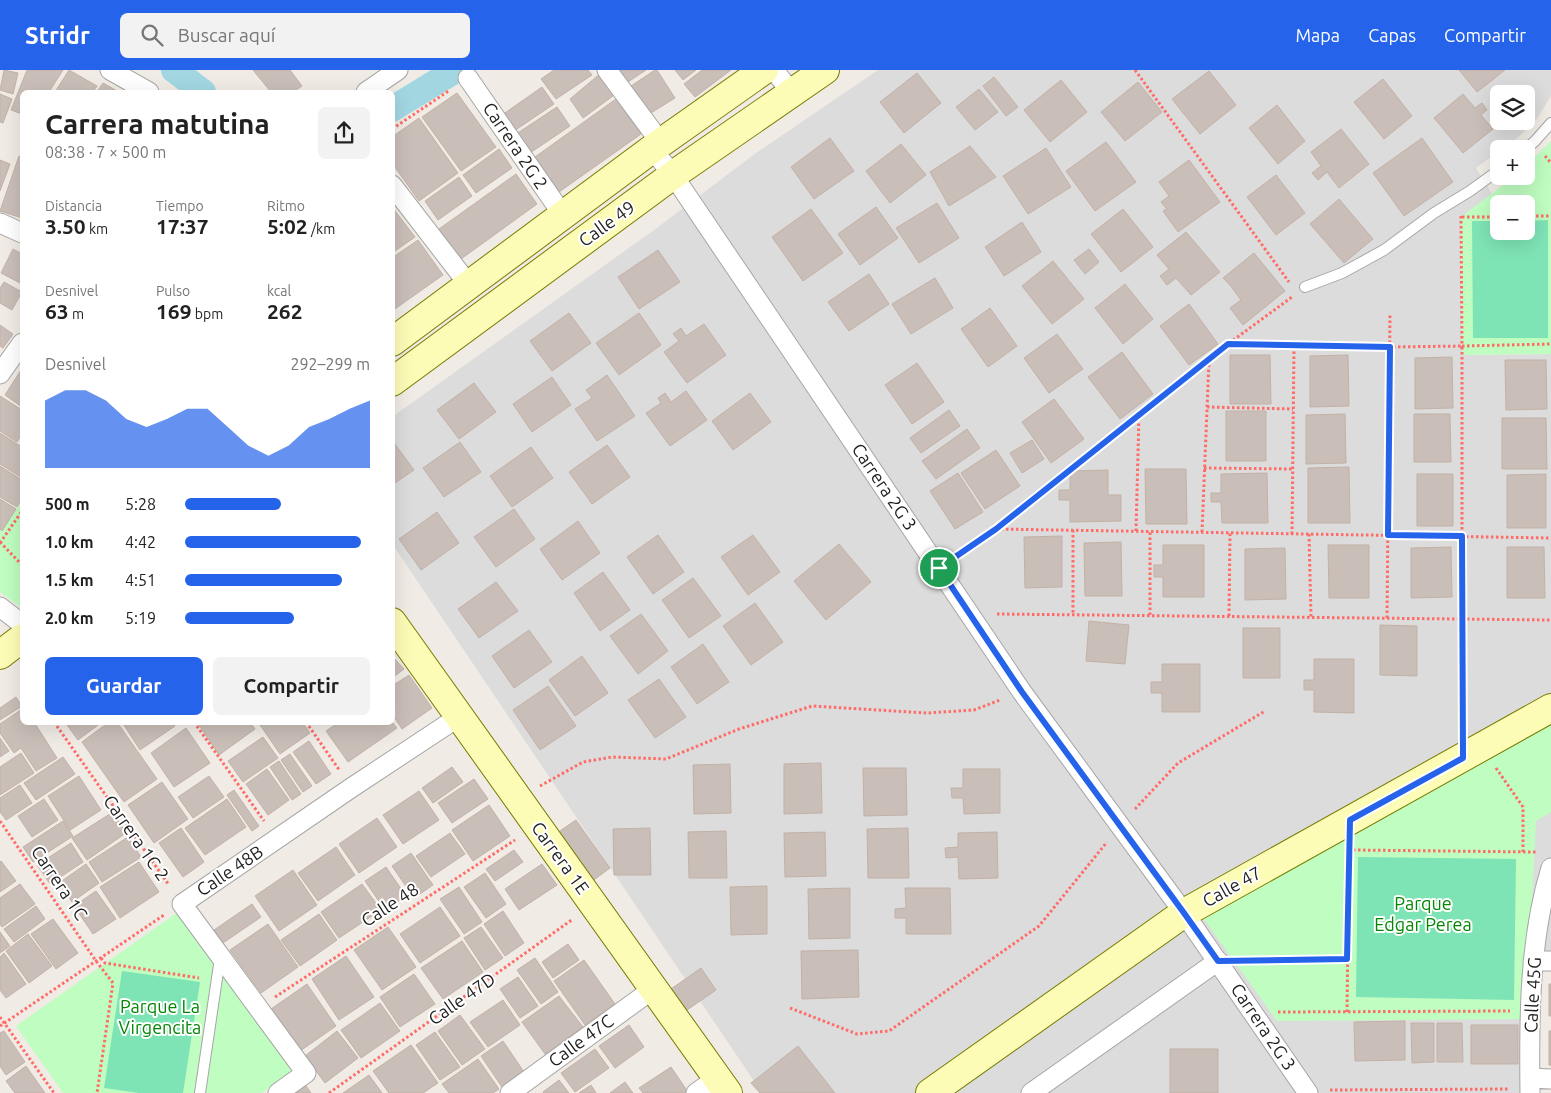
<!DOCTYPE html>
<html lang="es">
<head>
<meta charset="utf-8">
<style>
	body { margin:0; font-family:Ubuntu,sans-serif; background:#f2f2f2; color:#222; height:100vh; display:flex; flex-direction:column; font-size:19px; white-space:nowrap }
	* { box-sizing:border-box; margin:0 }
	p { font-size:16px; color:#767676 }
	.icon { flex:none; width:28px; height:28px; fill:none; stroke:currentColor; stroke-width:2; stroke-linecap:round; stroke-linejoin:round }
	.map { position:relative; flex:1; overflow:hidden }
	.drawer { position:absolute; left:20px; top:20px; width:375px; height:635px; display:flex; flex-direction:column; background:#fff; border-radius:8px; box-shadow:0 5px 20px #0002 }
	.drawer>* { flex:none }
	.tools { position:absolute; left:1490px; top:15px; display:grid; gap:10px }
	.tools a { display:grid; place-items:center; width:45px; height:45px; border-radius:8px; background:#fff; box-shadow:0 5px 20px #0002; font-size:25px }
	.pin { position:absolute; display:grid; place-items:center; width:42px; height:42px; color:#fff; margin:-21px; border:2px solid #fff; border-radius:50%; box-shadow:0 1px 5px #0007 }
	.round { display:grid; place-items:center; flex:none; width:52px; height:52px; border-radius:8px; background:#f2f2f2 }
	.overview { display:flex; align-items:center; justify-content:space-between; height:85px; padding:0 25px }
	h1 { font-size:28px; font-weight:700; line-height:38px }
	.metrics { display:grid; grid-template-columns:repeat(3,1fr); gap:8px; height:85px; padding:5px 25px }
	.metrics div { display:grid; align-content:center }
	.metrics b { font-size:21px; font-weight:700 }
	.metrics small { font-size:14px; font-weight:400 }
	.metrics p { font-size:14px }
	.chart { height:140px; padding:10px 25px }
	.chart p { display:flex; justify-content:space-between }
	.chart svg { width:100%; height:90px; margin-top:5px; fill:#2563eb; opacity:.7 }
	.button { display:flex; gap:10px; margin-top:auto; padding:10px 25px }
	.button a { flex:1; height:58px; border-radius:8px; background:#2563eb; color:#fff; font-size:20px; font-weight:700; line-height:58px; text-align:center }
	.button a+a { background:#f2f2f2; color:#222 }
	ul { padding:0 25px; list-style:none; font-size:16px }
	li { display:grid; grid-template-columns:80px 60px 1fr; align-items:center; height:38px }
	li i { height:12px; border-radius:6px; background:#2563eb }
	header { display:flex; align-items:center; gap:30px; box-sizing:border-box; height:70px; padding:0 25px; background:#2563eb; color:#fff }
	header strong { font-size:24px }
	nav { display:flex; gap:28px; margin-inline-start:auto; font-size:18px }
	.search { width:350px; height:45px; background:#f2f2f2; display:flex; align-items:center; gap:12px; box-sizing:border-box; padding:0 18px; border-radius:8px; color:#767676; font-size:19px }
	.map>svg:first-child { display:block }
	.residential { fill:#dddcdc; fill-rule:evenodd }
	.park { fill:#bffdc0; fill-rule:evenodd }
	.pitch { fill:#7ee4b6 }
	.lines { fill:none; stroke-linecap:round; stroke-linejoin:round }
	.canal { stroke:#a2d7e1; stroke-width:26 }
	.building { fill:#c9beb8; stroke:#c3b1a6 }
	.lane-casing { stroke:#a6a6a6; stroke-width:12 }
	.street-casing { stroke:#a6a6a6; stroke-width:21 }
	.secondary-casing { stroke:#777c00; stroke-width:30 }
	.path { stroke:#ff6c67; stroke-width:3; stroke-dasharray:2.5 2.5; stroke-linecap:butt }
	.lane { stroke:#fff; stroke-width:10 }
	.street { stroke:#fff; stroke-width:19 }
	.secondary { stroke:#fdfcb6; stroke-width:28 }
	.route-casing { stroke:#fff; stroke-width:10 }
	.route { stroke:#2563eb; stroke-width:6 }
	.labels { text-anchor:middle; stroke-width:4; stroke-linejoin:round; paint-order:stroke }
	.street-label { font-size:18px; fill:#1f1f1f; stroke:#fff }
	.park-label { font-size:18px; fill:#058606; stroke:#fff }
</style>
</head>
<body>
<header>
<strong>Stridr</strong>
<div class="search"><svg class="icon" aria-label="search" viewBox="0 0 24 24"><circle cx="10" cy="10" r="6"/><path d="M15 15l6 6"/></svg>Buscar aquí</div>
<nav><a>Mapa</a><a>Capas</a><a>Compartir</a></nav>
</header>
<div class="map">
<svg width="1551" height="1023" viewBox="0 0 1551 1023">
	<rect width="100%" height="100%" fill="#f0ece5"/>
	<path class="residential" d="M878,0H1551V26L1537,49L1517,68L1502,79H1499V81L1476,98L1492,124L1461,148L1462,285L1551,284V882H1528L1527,1023H762L393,475L392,347L654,160L756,83ZM1499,24H1526V51H1499Z"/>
	<path class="park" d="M1551,71V284L1462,285L1461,147L1515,106H1526V96ZM1499,134H1526V161H1499Z
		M22,431V538L0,522V461H2Z
		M1551,654V742L1536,751L1526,949L1277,951L1201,845L1534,662Z
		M178,842L292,1002L262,1023H63L16,956Z"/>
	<path class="pitch" d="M1548,150V268H1473L1472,151H1499V161H1526V151Z
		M1358,787L1516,789L1514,930L1356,927Z
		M122,901L200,912L183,1023H139L104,1018Z"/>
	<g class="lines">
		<path class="canal" d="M174,0L203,22
			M392,39L456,0"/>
	</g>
	<path class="building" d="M4,0L18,3L13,24L0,20Z
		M27,0H63L49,22H22V44L11,40Z
		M69,0L97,16L93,22H55Z
		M253,0H290L302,16L293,22H271Z
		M554,0H588L592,5L556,29L541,9Z
		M620,0H646L628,12Z
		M655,0H657L675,28L646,46L625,20Z
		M675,0H696L683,10Z
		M702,0H731L695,27L684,14Z
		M1459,0H1505L1477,22Z
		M1209,1L1236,35L1200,64L1172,29Z
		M601,3L617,23L583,48L570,29Z
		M917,3L941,33L904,63L880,32Z
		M994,7L1018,37L1006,46L983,16Z
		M1383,9L1412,46L1384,69L1354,32Z
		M1061,10L1087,42L1050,72L1024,40Z
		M1138,12L1162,42L1125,71L1101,42Z
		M103,13L119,22H97Z
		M542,17L554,34L514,61L502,45Z
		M979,19L998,42L975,60L956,37Z
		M457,23L496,77L461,101L422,47Z
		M0,24L12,29L3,53L0,52Z
		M1463,24L1475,38L1482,33L1487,40L1481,45L1493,59L1463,83L1434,48Z
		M616,29L641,64L559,122L535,87Z
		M1277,35L1305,71L1278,94L1249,58Z
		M557,37L570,56L527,85L513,66Z
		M419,48L458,103L419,131L392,93V67Z
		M1341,59L1369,94L1339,118L1327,102L1318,110L1312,103L1321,96L1311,82Z
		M830,68L854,101L814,129L791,97Z
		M1422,68L1453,112L1404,146L1373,103Z
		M1106,72L1136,112L1095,141L1066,101Z
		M901,74L926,105L890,133L866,101Z
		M970,76L996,107L949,136L930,102Z
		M1046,78L1071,117L1028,144L1003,106Z
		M499,79L512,98L476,123L463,105Z
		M19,86L22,88V148L0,141Z
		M0,90L10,94L0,121Z
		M1189,90L1220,132L1178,162L1163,141L1167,139L1161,132L1169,126L1159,112Z
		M516,104L537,134L461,189L439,159Z
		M1276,105L1305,143L1276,165L1247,127Z
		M459,107L472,126L438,150L425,131Z
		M1339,129L1373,169L1344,193L1310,154Z
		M937,133L959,168L919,193L896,158Z
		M392,137L415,167L392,183Z
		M876,137L898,168L860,195L838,164Z
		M811,139L843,183L803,211L772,167Z
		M1123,139L1153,177L1121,202L1091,164Z
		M1022,152L1041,182L1004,206L985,177Z
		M1186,162L1220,202L1191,225L1176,208L1167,215L1160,206L1169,199L1157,185Z
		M418,170L443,205L392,241V188Z
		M13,179L22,184V214L1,203Z
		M1089,179L1099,192L1085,204L1074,190Z
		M658,180L680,212L639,239L618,207Z
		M1254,183L1285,221L1243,255L1230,238L1241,230L1230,215L1223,208Z
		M1053,191L1084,229L1052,254L1022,216Z
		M869,204L889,234L849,261L828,232Z
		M935,208L953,238L911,264L892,234Z
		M4,212L22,222L12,240L0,233V218Z
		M1125,214L1153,249L1123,274L1095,238Z
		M1189,234L1218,274L1189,295L1160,256Z
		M990,238L1017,276L988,297L961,259Z
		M569,243L591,273L552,301L530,271Z
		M639,243L661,275L619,305L596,273Z
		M704,254L726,285L687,313L664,282L679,271L673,264L681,258L686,266Z
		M0,255L13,264L3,278L0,276Z
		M1057,264L1083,299L1049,323L1024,288Z
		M1122,282L1153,324L1120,349L1088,307Z
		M1230,285H1270L1271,334H1230Z
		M1348,285L1349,336L1310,337V286Z
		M1452,287L1453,338L1415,339V288Z
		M1505,290H1546L1547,339L1506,340Z
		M917,293L944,332L912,354L885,315Z
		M21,300L22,301V337L5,325Z
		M607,305L635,346L597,371L575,339L592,328L586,320Z
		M552,307L571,335L532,362L513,334Z
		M474,313L496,342L459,369L437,340Z
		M686,321L707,350L670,376L646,343L661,333L658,328L665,323L671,332Z
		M750,323L771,352L733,380L712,351Z
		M0,326L22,340V364L17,372L0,361Z
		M1054,329L1084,369L1051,393L1022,352Z
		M949,340L960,356L921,383L910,368Z
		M1226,341H1266V391H1226Z
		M1345,344L1346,393L1306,394V345Z
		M1414,344H1450L1451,392H1414Z
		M1502,348H1546L1547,399H1502Z
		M967,359L980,378L936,409L922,391Z
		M0,363L22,377V408L0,394Z
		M392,370L414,400L392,415Z
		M1032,370L1044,389L1022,403L1010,383Z
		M460,372L481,402L444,427L423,398Z
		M607,375L630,407L592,434L569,402Z
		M531,377L553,408L512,437L490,406Z
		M996,380L1020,416L985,439L961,403Z
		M0,396L22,410V428L17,437L0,427Z
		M1349,397L1350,453H1308V398Z
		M1145,399H1186L1187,454H1146Z
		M1108,400V425H1121V451L1070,452V430H1059V420H1070V401Z
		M958,403L983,442L955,459L930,421Z
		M1267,403L1268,453H1222L1221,432H1211V423H1221V404Z
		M1417,404H1453V456H1417Z
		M1546,404V458H1507V405Z
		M0,429L16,439L2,461L0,459Z
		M514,439L535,469L496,497L474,467Z
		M437,442L459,473L421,500L399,469Z
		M578,451L600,483L562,510L540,479Z
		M658,465L684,502L653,524L627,487Z
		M753,465L780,502L748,525L721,487Z
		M1062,466V517L1025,518L1024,467Z
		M1121,472L1122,526H1085L1084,473Z
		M839,474L871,512L826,550L794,511Z
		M1163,475H1204V527H1163V507H1154V495H1163Z
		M1328,475H1369V528H1329Z
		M1451,477L1452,527L1411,528V478Z
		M1507,477H1544L1545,528H1507Z
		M1285,478L1286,529L1245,530V479Z
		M603,502L630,540L600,561L574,523Z
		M693,508L721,546L689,568L662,530Z
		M496,512L518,541L479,568L458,539Z
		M755,533L783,572L751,595L723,556Z
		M641,544L668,581L638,604L610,566Z
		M1089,551L1129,555L1125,594L1086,591Z
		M1380,555L1417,556V606L1380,605Z
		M1243,558H1280V608H1243Z
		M529,560L552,592L514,618L492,586Z
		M703,574L729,612L697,634L671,597Z
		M392,586L404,599L392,608Z
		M582,586L608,623L575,646L549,610Z
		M1314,589H1354V643L1314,642V620H1304V610H1314Z
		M1162,594H1200V642H1162V623H1151V612H1162Z
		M409,605L432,638L402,659L392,644V616Z
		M659,609L686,647L655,668L628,630Z
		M548,616L576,656L540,680L513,640Z
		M16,627L22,636L0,650V638Z
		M22,639V652H34L57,688L36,701L21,678L14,683L0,663V654Z
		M65,652H102L78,670Z
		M109,652H117L157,709L124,732L82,672Z
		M122,652H173L175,656L140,680Z
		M197,652H250L255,659L219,685Z
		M258,652H302L310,663L280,684Z
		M339,652H392L397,658L348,692L326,661Z
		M186,658L210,693L174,717L151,683Z
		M263,667L278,688L243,712L228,691Z
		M0,668L9,681L0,687Z
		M309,671L331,704L316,714L293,682Z
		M21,683L34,703L0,725V697Z
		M290,684L312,716L303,722L281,690Z
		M63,687L75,704L36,730L24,713Z
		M279,691L301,724L292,730L270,697Z
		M821,693L822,743L784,744V694Z
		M730,694L731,743L694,744L693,695Z
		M452,697L463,712L433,733L422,718Z
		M863,698H906L907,745L864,746Z
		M267,699L289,730L268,745L246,714Z
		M963,699H1000V743L964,744L963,728H952L951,718H963Z
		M79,706L101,740L70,760L48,726Z
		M209,706L224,727L193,748L178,727Z
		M474,709L488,729L452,753L438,733Z
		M162,712L188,749L154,773L128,735Z
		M20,715L32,733L6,750L0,742V728Z
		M234,720L259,756L252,761L227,725Z
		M419,721L439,750L403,774L383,745Z
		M44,729L58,750L32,767L18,746Z
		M227,729L246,757L205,785L185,758Z
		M489,735L510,766L473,791L452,760Z
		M113,742L126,763L87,790L72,768Z
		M377,748L397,777L359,803L339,774Z
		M576,750L610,798L591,812L557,763Z
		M63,751L73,766L33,792L23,777Z
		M181,758L204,792L183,807L159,773Z
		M650,758L651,805H614L613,759Z
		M908,758L909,808H868L867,759Z
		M726,761L727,808H689L688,762Z
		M825,762L826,806L785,807L784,763Z
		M997,762L998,808L959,809L958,787L946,788L945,778L958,777V763Z
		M450,763L465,784L431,807L416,786Z
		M128,767L141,787L102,812L89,792Z
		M71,773L83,792L50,814L37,795Z
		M336,777L355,805L318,831L298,803Z
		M514,780L523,792L495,811L486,799Z
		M411,783L433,815L414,828L392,796Z
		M1,791L16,811L0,822V792Z
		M139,792L159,822L120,848L100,817Z
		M86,794L99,813L72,832L59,813Z
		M542,794L557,815L519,840L505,819Z
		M386,797L406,826L385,840L365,811Z
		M293,800L317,835L279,861L255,826Z
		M485,803L506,834L486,848L464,817Z
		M20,814L35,834L2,857L0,854V828Z
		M362,814L381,840L339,868L321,842Z
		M767,816V864L731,865L730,817Z
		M459,817L482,852L464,864L440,829Z
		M850,818V868L809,869L808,819Z
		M905,818H950L951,864H906V848H895V839L906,838Z
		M96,821L116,849L93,864L74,836Z
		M252,834L261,847L223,873L214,860Z
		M36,836L45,849L14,872L4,859Z
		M440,837L460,866L420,893L400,864Z
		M503,841L524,873L505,886L484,854Z
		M319,844L337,870L300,896L281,870Z
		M53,849L78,883L56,899L31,864Z
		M268,854L298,897L261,923L230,880Z
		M388,857L416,897L382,920L354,880Z
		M481,857L503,888L485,900L464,868Z
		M0,862L10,876L0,883Z
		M28,864L52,896L29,913L6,881Z
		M462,871L483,902L443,929L421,898Z
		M568,874L579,890L553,908L542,892Z
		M858,880L859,927L802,929L801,881Z
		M4,883L26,914L6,928L0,920V887Z
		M346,886L374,927L339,950L312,909Z
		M535,888L558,922L541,934L517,900Z
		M584,890L615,934L585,955L554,911Z
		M701,898L716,920L687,940L671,919Z
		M414,904L435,934L400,957L380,927Z
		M518,907L538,936L520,948L500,919Z
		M307,914L336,956L300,981L271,939Z
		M1549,914H1551V946H1549Z
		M559,926L583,957L545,984L522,952Z
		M503,930L520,955L488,977L470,952Z
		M380,933L400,961L361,988L341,960Z
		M460,945L485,979L462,995L438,961Z
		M1405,951V990L1355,991L1354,952Z
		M1411,953H1434V992L1412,993Z
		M1437,953H1462L1463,992H1437Z
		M629,955L644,977L615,998L599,976Z
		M1471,955H1518V994H1471Z
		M4,961L25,992L6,1005L0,996V963Z
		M337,961L358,988L325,1013L305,986Z
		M1549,961H1551V995H1549Z
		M435,962L460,997L440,1010L416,975Z
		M503,971L524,1002L502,1017L481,986Z
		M411,975L438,1013L423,1023H389L373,1001Z
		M798,976L835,1023H760L751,1013Z
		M595,979L609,998L575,1022L561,1003Z
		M1170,979H1218V1023H1170Z
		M478,989L499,1019L493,1023H449L442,1014Z
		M26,996L45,1023H15L6,1011Z
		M671,997L688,1022L686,1023H643L639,1018Z
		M369,1005L382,1023H343Z
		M559,1010L569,1023H544L543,1022Z
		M625,1012L633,1023H610Z
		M304,1013L311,1023H290Z
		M591,1015L596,1023H579Z"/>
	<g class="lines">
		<g class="lane-casing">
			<path id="lane" d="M1526,79L1535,71L1551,53
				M1305,217L1342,203L1384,180L1434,143L1470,121L1499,100
				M200,1023L220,888"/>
		</g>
		<g class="street-casing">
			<path id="street" d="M110,0L149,22
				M607,0L661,73
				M774,0L791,22
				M468,8L563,145
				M366,22L398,0
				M652,79L673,105L1022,622L1184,843L1308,1023
				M392,115L469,215
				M0,153L22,163
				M0,304L22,273
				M0,537L22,554
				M1533,891H1551
				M1530,1008L1551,1009
				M278,1023L306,1003L182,834L351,718L460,646
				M510,1023L653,919
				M696,1023L717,1008
				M1031,1023L1218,891
				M1530,1023C1529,949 1529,869 1551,798"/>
		</g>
		<g class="secondary-casing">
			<path id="secondary" d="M392,272L652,79L764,0
				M392,312L673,105L825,0
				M392,552L728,1023
				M0,585L22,568
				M930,1023L1184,843L1551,638"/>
		</g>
		<path class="path" d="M1135,0L1289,212
			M392,59L450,20
			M1545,86L1551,93
			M1461,146L1462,276L1551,274
			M1526,146H1551
			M1462,147H1499
			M1228,274L1390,277L1462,276V657
			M1207,337L1293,339
			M1204,398L1293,399
			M996,459L1551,468
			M1073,460V545
			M1136,461L1139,345
			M1202,462L1209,291
			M1292,464L1294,275
			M1309,464L1311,547
			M0,472L22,495
			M0,473L22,441
			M957,485L996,459L1228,274L1292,227
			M997,544L1551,550
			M1150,545V461
			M1229,546L1230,463
			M1387,548L1390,243
			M54,652L169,815
			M194,652L264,751
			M306,652L340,701
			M1496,698L1523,737V782
			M540,716L583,692L612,687L666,689L739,659L812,636L927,643L974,640L1000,630
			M1135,739L1178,693L1265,641
			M0,751L96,891L113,913L97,1023
			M1353,780L1536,782
			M101,888L105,893L199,908
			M1244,891L1347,889
			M275,927L515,770
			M790,938L857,964L889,961L1039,856L1107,772
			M1278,942L1510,941
			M1347,942L1349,780
			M0,947L54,1023
			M0,956L164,845
			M1330,1020L1509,1019
			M329,1023L573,849"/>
		<use href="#lane" class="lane"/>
		<use href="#street" class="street"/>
		<use href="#secondary" class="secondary"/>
	</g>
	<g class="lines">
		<g class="route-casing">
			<path id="route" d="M1228,274L1390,277L1388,465L1462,466L1463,688L1350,750L1347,889L1218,891L1184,843L1022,622L939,498L996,459Z"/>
		</g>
		<use href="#route" class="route"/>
	</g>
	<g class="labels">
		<g class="street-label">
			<text transform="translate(515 76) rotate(56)" y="6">Carrera 2G 2</text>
			<text transform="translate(607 154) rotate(-36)" y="6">Calle 49</text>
			<text transform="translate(884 417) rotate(56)" y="6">Carrera 2G 3</text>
			<text transform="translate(136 768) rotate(55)" y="6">Carrera 1C 2</text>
			<text transform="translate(560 788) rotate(54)" y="6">Carrera 1E</text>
			<text transform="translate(230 801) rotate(-34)" y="6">Calle 48B</text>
			<text transform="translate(59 813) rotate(56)" y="6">Carrera 1C</text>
			<text transform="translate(1232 817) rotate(-29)" y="6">Calle 47</text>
			<text transform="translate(390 835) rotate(-33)" y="6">Calle 48</text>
			<text transform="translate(1533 925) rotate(-87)" y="6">Calle 45G</text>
			<text transform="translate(462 929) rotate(-35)" y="6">Calle 47D</text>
			<text transform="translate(1263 957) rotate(56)" y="6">Carrera 2G 3</text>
			<text transform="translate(581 971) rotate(-36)" y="6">Calle 47C</text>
		</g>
		<g class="park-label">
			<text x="1423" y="840">Parque<tspan x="1423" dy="21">Edgar Perea</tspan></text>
			<text x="160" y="943">Parque La<tspan x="160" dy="21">Virgencita</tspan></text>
		</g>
	</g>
</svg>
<div class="tools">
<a><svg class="icon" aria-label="layers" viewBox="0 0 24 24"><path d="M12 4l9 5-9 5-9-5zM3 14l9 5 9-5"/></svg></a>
<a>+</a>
<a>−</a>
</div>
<div class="pin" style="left:939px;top:498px;background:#1e9e55"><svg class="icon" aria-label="arrive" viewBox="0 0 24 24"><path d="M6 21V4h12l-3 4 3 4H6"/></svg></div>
<section class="drawer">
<div class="overview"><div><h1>Carrera matutina</h1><p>08:38 · 7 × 500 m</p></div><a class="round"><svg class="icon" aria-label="share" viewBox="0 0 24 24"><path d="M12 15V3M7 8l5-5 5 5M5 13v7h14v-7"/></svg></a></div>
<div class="metrics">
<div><p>Distancia</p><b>3.50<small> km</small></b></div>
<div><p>Tiempo</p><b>17:37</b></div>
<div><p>Ritmo</p><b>5:02<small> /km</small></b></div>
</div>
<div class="metrics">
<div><p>Desnivel</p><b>63<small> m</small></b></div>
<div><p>Pulso</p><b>169<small> bpm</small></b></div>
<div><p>kcal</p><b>262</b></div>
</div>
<div class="chart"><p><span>Desnivel</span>292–299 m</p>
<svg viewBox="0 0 160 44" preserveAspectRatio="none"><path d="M0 44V11L10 6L20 6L30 11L40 20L50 24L60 20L70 15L80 15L90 24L100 33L110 38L120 33L130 24L140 20L150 15L160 11V44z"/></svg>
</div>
<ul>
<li><b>500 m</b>5:28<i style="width:52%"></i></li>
<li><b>1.0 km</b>4:42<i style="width:95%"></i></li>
<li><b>1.5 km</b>4:51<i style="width:85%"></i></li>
<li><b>2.0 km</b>5:19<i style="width:59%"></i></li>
</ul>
<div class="button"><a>Guardar</a><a>Compartir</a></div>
</section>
</div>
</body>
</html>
